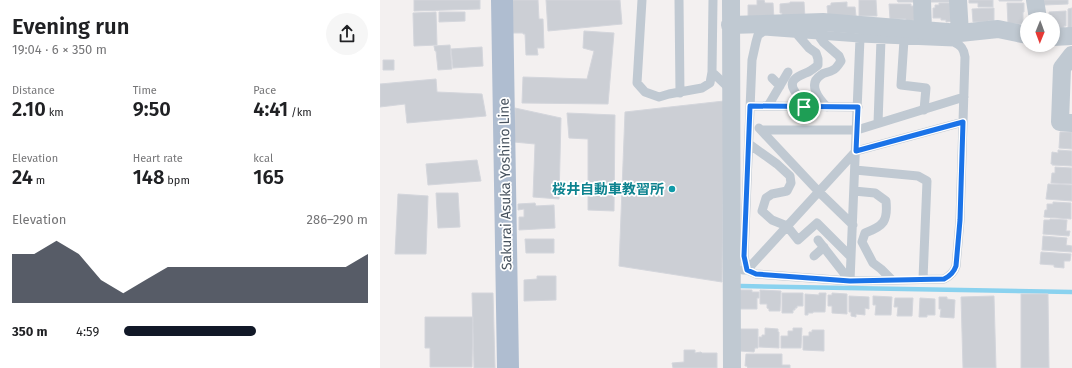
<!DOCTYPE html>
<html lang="en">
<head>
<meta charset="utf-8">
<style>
	body { margin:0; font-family:"Fira Sans","Noto Sans JP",sans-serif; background:#f6f6f6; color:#202124; height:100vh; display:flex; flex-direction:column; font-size:15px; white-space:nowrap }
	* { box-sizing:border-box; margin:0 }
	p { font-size:13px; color:#757577 }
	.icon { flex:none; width:22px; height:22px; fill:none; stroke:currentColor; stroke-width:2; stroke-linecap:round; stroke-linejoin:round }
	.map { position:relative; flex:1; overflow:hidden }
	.panel { display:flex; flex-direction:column; background:#fff; width:380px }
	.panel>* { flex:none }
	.needle { width:26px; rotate:181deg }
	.controls { position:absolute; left:640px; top:12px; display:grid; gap:8px }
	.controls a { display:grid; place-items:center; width:40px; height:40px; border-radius:50%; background:#fff; box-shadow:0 2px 6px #0003; font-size:20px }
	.pin { position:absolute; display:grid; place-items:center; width:34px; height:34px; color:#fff; margin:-17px; border:2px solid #fff; border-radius:50%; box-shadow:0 1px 4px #0007 }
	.round { display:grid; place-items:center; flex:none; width:42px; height:42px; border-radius:21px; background:#f6f6f6 }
	.head { display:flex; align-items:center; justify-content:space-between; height:68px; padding:0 12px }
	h1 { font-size:22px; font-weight:600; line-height:30px }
	.metrics { display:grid; grid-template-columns:repeat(3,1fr); gap:6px; height:68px; padding:4px 12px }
	.metrics div { display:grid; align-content:center }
	.metrics b { font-size:20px; font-weight:600 }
	.metrics small { font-size:11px; font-weight:400 }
	.metrics p { font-size:11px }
	.chart { height:112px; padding:8px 12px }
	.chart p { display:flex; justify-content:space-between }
	.chart svg { width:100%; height:72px; margin-top:4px; fill:#111827; opacity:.7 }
	ul { padding:0 12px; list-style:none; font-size:13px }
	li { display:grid; grid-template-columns:64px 48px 1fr; align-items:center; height:30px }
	li i { height:10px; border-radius:5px; background:#111827 }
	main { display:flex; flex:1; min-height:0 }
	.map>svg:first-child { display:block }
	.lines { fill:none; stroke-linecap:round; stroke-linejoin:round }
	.stream { stroke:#8ad2ef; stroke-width:4.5 }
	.building { fill:#cccfd5; stroke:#d4d6dc }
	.lane { stroke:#c0c9d2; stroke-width:9 }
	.street { stroke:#c0c9d2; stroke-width:18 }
	.primary { stroke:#afbdd0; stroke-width:22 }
	.route-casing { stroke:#fff; stroke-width:8 }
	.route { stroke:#1a73e8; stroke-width:5 }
	.culture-dot { fill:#0f9aa8; stroke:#fff; stroke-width:1.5 }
	.labels { text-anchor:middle; stroke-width:3.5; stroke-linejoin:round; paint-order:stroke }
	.street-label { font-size:14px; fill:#47525e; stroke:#fff }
	.culture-label { font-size:14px; font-weight:bold; fill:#0d838f; stroke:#fff; text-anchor:end }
</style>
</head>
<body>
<main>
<section class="panel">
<div class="head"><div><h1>Evening run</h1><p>19:04 · 6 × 350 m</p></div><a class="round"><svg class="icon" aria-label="share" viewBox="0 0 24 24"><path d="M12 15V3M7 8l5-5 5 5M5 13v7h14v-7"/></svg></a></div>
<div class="metrics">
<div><p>Distance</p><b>2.10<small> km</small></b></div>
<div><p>Time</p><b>9:50</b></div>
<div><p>Pace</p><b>4:41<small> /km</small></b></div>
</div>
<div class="metrics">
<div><p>Elevation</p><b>24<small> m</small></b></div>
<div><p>Heart rate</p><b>148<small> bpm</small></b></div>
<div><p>kcal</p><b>165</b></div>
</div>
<div class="chart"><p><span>Elevation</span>286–290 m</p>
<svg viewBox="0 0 160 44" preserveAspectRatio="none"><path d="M0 44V14L10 14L20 6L30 14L40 30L50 38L60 30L70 22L80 22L90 22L100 22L110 22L120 22L130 22L140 22L150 22L160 14V44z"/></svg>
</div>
<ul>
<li><b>350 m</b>4:59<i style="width:54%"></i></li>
</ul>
</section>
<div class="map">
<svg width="692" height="368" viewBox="0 0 692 368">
	<rect width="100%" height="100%" fill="#f3f0f0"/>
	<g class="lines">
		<path class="stream" d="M361,286L692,292"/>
	</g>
	<path class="building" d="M34,0H100V9L34,11Z
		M132,0H158L159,19H163L164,48H157L158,55H146L145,34H143V33H133Z
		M166,0H240L242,24L168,31Z
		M377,0H384L385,3H393L394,19L368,22V5H377Z
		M479,0H496L497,16H479Z
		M517,0H534V2H518Z
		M551,0H576V2H551Z
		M589,0H613V7H598V3H589Z
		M619,0H642V1H619Z
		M664,0H688V4L664,5Z
		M410,2H424L425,18L402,19V13H400V4L410,3Z
		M467,2V7H475L476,16H448L447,6L451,5V3Z
		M559,3H576V21L566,22V20H561V18H553V8H555V5H559Z
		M627,3H644V12H643V24H628Z
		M509,4H531V6H534L535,20L526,21V19H510Z
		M614,8V21H608V22H593L592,9Z
		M692,8V31H688V9Z
		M686,11V26H684V33L673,34V19H669V12Z
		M56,12L57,45L34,46L33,13Z
		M59,12H85V21L59,22Z
		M204,31L234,33L228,104L142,103L143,77L207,79L214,51L203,48Z
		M70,45L72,69L58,70L56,51H55L54,46Z
		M102,47L103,66L73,68L71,49Z
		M3,60H14V70H3Z
		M56,79L57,92L102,94L106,116L27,123L25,104L0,107V84Z
		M344,101L342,282L239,266L245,112Z
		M135,108L181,118L179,199L153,197L155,144L134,142Z
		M187,113L235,115L234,211L208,210V139L189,138Z
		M680,132H692V149L679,148Z
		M678,150L692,151V166L672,165L673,164H671L672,152L678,153Z
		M97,160L101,181L48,185L46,164Z
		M675,167L692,168V184L671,183L672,173H675Z
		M668,184L692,185V201L666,199Z
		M56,193H78L80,227L58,228Z
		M18,194L48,196L46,254H15Z
		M673,202L691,203V219L664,217L665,210H667V204H673Z
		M155,203L156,206L174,205L175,228L139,230V217H144V209L138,210V204Z
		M670,219L687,220L686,231H690L689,236L663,234L664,220H670Z
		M663,236L687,238L686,245L692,246V252L662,250Z
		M145,239H174V253H146Z
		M661,252L691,254L690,261H684V268L674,267V265L660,264Z
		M157,276H176V300L144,301V280L157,279Z
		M359,290H372V292H379V298H377V309H359Z
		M380,290L401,291L400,311H389V309L387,308V304H380Z
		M92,293H113L115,368H94Z
		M402,293H423V306H417V308H415V310H413V313H402Z
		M439,293H446L445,312H433V313H428V315H425V294L439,295Z
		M452,293L467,294V314L452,313V306H448V295H452Z
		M641,294H668L669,368H641Z
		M469,296L489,297V309L485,308V315L476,314V317L471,316V312H469Z
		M493,296L512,297L511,315H495L496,305H493Z
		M614,296L616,368H583L581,297Z
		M559,297H567V299L575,300L574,318L560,317L561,309H559Z
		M515,298H533L532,316H517L518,307H514Z
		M540,298L555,299V315H547V317H539Z
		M45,317H93L92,367H50V348H45Z
		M385,328L398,329V332H399V348L379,347V337H382V335H385Z
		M413,328H422L421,348H401V336H408V331H413Z
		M358,329H378V348H375L374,352L360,351Z
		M432,330H444V351L423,350V336H429V332H432Z
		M304,350H315V353L321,352L322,353H337V368H293L292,363L304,362Z
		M366,354H402V365H410V368H368L367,367V366H365Z"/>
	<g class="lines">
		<path class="lane" d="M262,0L257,83L265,92L279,97L289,94L322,88L330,83L332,72L333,0
			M299,0L300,93
			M384,31L480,38L574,42C581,45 584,49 585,57L580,220L576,266C574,272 570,276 564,279L470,281L376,274L367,270L364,256L372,60L376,42L378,35Z
			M416,33L429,48L436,53L438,59V65C436,67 433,69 430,71C423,75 407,78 414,90C417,95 421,101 424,107
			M438,35L443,42L459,56L461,61C459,64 456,69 453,70C449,73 444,72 441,75C427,84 439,99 447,107
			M524,40L521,85L546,88L544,110
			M332,72L350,89
			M392,78L400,86
			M370,106L478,107
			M388,106L408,72
			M498,123L501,39
			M379,128L439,192L473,225
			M381,130H477L584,97
			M369,144L397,164L410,176L411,183L407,191L392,194L386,198L382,211L392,220L407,226L418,240L437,223L471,257
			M475,170L538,176L547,181L543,279
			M474,191L495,193L506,201C508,221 504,226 485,233L482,242L493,263L501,269L512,280
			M438,240L470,281
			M434,256L444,247
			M363,270H367L476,151L583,122
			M470,281L480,38"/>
		<path class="street" d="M351,0L352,368
			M542,0L543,30
			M578,0L580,33
			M655,0L658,19
			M350,25L443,22L580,33L618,29L647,35
			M673,37L692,36
			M692,55L682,68L680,122L692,123"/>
		<path class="primary" d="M122,0L128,368"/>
	</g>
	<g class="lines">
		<g class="route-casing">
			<path id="route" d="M370,106L478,107L476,151L583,122L580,220L576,266C574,272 570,276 564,279L470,281L376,274L367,270L364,256Z"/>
		</g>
		<use href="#route" class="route"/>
	</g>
	<circle class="culture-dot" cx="292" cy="189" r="4"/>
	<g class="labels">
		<g class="street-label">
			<text transform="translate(125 184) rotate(-91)" y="5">Sakurai Asuka Yoshino Line</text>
		</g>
		<g class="culture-label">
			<text x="284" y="194">桜井自動車教習所</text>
		</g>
	</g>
</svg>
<div class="controls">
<a><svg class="needle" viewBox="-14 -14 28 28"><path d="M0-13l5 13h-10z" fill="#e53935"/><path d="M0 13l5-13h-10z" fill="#757577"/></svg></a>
</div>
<div class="pin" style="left:424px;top:107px;background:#1e9e55"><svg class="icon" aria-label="arrive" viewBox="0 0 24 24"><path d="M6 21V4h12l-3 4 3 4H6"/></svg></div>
</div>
</main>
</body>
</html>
